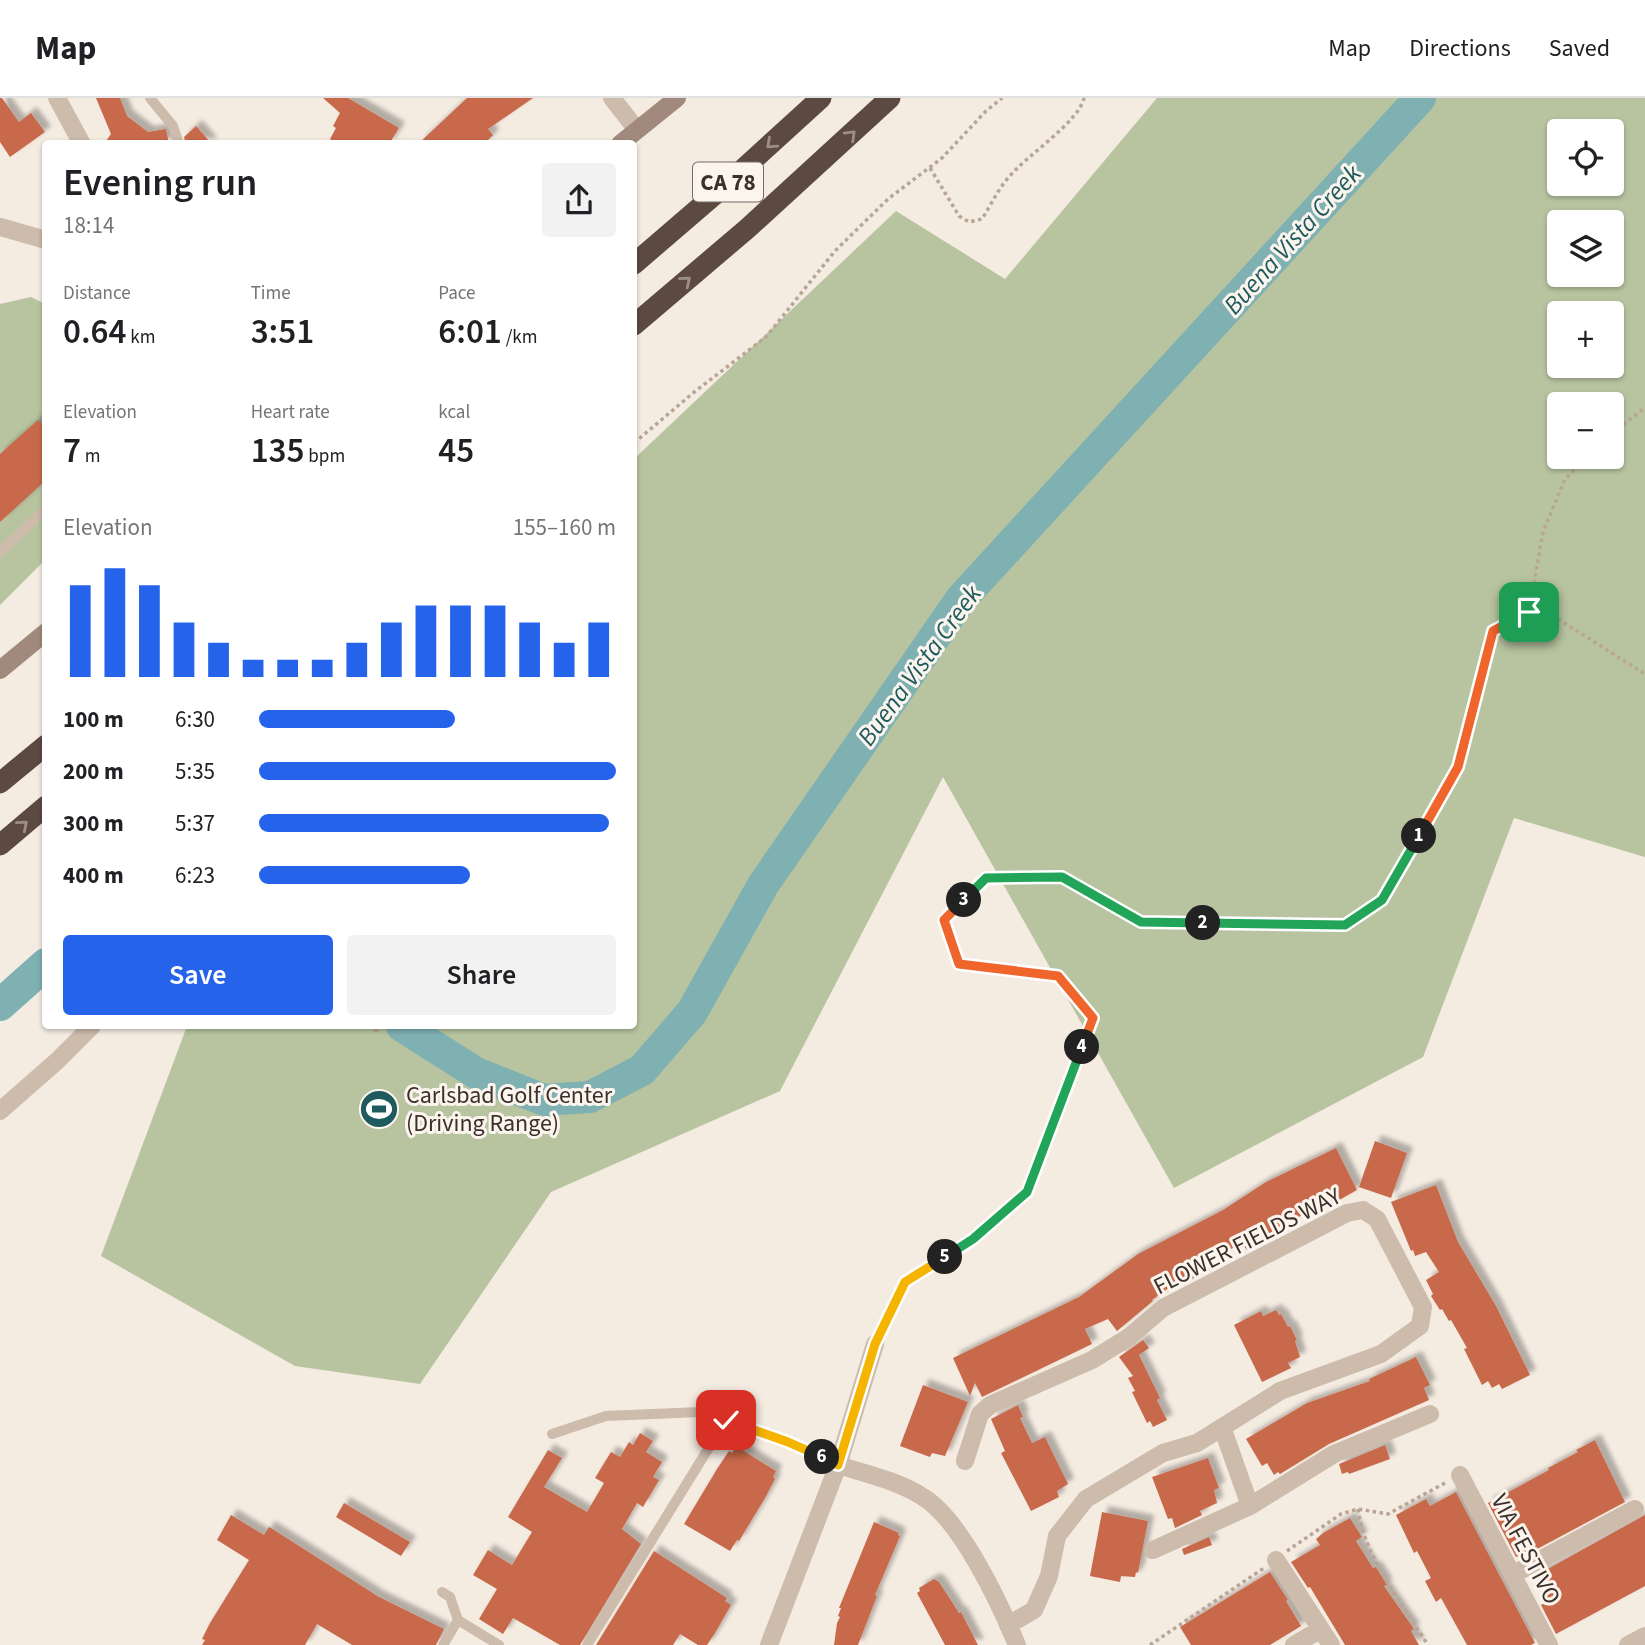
<!DOCTYPE html>
<html lang="en">
<head>
<meta charset="utf-8">
<style>
	body { margin:0; font-family:"Source Sans 3",sans-serif; background:#f2f2f2; color:#202124; height:100vh; display:flex; flex-direction:column; font-size:26px; white-space:nowrap }
	* { box-sizing:border-box; margin:0 }
	p { font-size:23px; color:#757577 }
	.icon { flex:none; width:38px; height:38px; fill:none; stroke:currentColor; stroke-width:2; stroke-linecap:round; stroke-linejoin:round }
	.map { position:relative; flex:1; overflow:hidden }
	.panel { position:absolute; left:42px; top:42px; width:595px; height:889px; display:flex; flex-direction:column; background:#fff; border-radius:7px; box-shadow:0 2px 5px #0004 }
	.panel>* { flex:none }
	.buttons { position:absolute; left:1547px; top:21px; display:grid; gap:14px }
	.buttons a { display:grid; place-items:center; width:77px; height:77px; border-radius:7px; background:#fff; box-shadow:0 2px 5px #0004; font-size:35px }
	.pin { position:absolute; display:grid; place-items:center; width:60px; height:60px; color:#fff; margin:-30px; border-radius:14px; box-shadow:0 4px 10px #0006 }
	.km { position:absolute; width:35px; height:35px; margin:-18px; border-radius:50%; background:#222; color:#fff; font-size:19px; line-height:35px; text-align:center }
	.round { display:grid; place-items:center; flex:none; width:74px; height:74px; border-radius:7px; background:#f2f2f2 }
	.overview { display:flex; align-items:center; justify-content:space-between; height:119px; padding:0 21px }
	h1 { font-size:38px; font-weight:600; line-height:52px }
	.stats { display:grid; grid-template-columns:repeat(3,1fr); gap:10px; height:119px; padding:7px 21px }
	.stats div { display:grid; align-content:center }
	.stats b { font-size:35px; font-weight:600 }
	.stats small { font-size:19px; font-weight:400 }
	.stats p { font-size:19px }
	.chart { height:196px; padding:14px 21px }
	.chart p { display:flex; justify-content:space-between }
	.chart svg { width:100%; height:126px; margin-top:7px; stroke:#2563eb; stroke-width:6 }
	.action { display:flex; gap:14px; margin-top:auto; padding:14px 21px }
	.action a { flex:1; height:80px; border-radius:7px; background:#2563eb; color:#fff; font-size:28px; font-weight:600; line-height:80px; text-align:center }
	.action a+a { background:#f2f2f2; color:#202124 }
	ul { padding:0 21px; list-style:none; font-size:23px }
	li { display:grid; grid-template-columns:112px 84px 1fr; align-items:center; height:52px }
	li i { height:18px; border-radius:9px; background:#2563eb }
	header { display:flex; align-items:center; gap:42px; box-sizing:border-box; height:98px; padding:0 35px; background:#fff; border-bottom:2px solid #e0e0e0 }
	header strong { font-size:33px }
	nav { display:flex; gap:38px; margin-inline-start:auto; font-size:24px }
	.map>svg:first-child { display:block }
	.green { fill:#b8c4a0; fill-rule:evenodd }
	.lines { fill:none; stroke-linecap:round; stroke-linejoin:round }
	.river { stroke:#7fb0b2; stroke-width:32 }
	.building { fill:#c8694b; filter:url(#shadow) }
	.path { stroke:#b9a596; stroke-width:3.5; stroke-dasharray:3.5 3.5; stroke-linecap:butt }
	.service { stroke:#cdbbac; stroke-width:10 }
	.minor { stroke:#cdbbac; stroke-width:18 }
	.tertiary { stroke:#cdbbac; stroke-width:18 }
	.secondary { stroke:#a18a7d; stroke-width:18 }
	.motorway { stroke:#5c4a42; stroke-width:21 }
	.oneway { stroke:#9c8e87 }
	.split-1-casing { stroke:#fff; stroke-width:14 }
	.split-2-casing { stroke:#fff; stroke-width:14 }
	.split-3-casing { stroke:#fff; stroke-width:14 }
	.split-4-casing { stroke:#fff; stroke-width:14 }
	.split-5-casing { stroke:#fff; stroke-width:14 }
	.split-6-casing { stroke:#fff; stroke-width:14 }
	.split-7-casing { stroke:#fff; stroke-width:14 }
	.split-1 { stroke:#f0652b; stroke-width:9 }
	.split-2 { stroke:#22a559; stroke-width:9 }
	.split-3 { stroke:#22a559; stroke-width:9 }
	.split-4 { stroke:#f0652b; stroke-width:9 }
	.split-5 { stroke:#22a559; stroke-width:9 }
	.split-6 { stroke:#f5b400; stroke-width:9 }
	.split-7 { stroke:#f5b400; stroke-width:9 }
	.labels { text-anchor:middle; stroke-width:6; stroke-linejoin:round; paint-order:stroke }
	.shield { fill:#fbf5ee; stroke:#756b66; stroke-width:2 }
	.shield-label { font-size:23px; font-weight:bold; fill:#3b302b }
	.poi-label { font-size:24px; fill:#3b302b; stroke:#fbf5ee; text-anchor:start }
	.street-label { font-size:24px; fill:#3b302b; stroke:#fbf5ee }
	.water-label { font-size:26px; font-style:italic; fill:#1f5a5e; stroke:#fbf5ee }
</style>
</head>
<body>
<header>
<strong>Map</strong>
<nav><a>Map</a><a>Directions</a><a>Saved</a></nav>
</header>
<div class="map">
<svg width="1645" height="1547" viewBox="0 0 1645 1547">
	<defs>
		<filter id="shadow"><feDropShadow dx="6" dy="-6" stdDeviation="2" flood-color="#0004"/></filter>
	</defs>
	<rect width="100%" height="100%" fill="#f4ebe1"/>
	<path class="green" d="M1157,0H1645V759L1514,720L1423,959L1174,1090L943,679L780,993L551,1094L420,1286L295,1268L101,1158L187,928H634V361L896,113L1005,181ZM1559,33H1612V86H1559ZM1559,124H1612V177H1559ZM1612,215V268H1559V215ZM1559,306H1612V359H1559Z
		M31,199L45,206V462L0,507V206Z"/>
	<g class="lines">
		<path class="river" d="M0,907L46,866
			M402,928L476,975L544,1002L590,999L642,972L692,914L763,787L961,501L1420,0"/>
	</g>
	<path class="building" d="M0,0H2L19,24L31,15L45,34L10,59L0,44Z
		M96,0H120L127,18L148,34L166,31L169,46H104L111,36Z
		M323,0H348L399,30L389,46H337L330,41L336,30L333,28L340,15Z
		M467,0H533L488,31L493,37L484,46H418Z
		M196,28L212,46H186L184,39Z
		M38,322L46,330V382L0,424V356Z
		M1375,1043L1407,1055L1391,1100L1359,1089Z
		M1336,1050L1357,1092L1318,1114L1310,1116L1309,1114L1280,1128L1247,1152L1242,1145L1212,1161L1216,1169L1180,1187L1178,1183L1152,1202L1153,1203L1117,1233L1108,1221L1085,1231L1092,1246L982,1299L975,1285L970,1298L953,1260L1079,1199L1138,1156L1223,1112L1266,1084Z
		M1436,1087L1458,1144L1496,1208L1530,1277L1502,1291L1499,1286L1492,1290L1488,1283L1482,1287L1464,1251L1467,1250L1451,1222L1449,1223L1442,1211L1440,1212L1431,1198L1433,1196L1426,1182L1439,1174L1426,1154L1415,1158L1413,1152L1411,1153L1391,1104Z
		M1276,1212L1279,1217L1281,1216L1288,1229L1290,1228L1297,1242L1295,1243L1300,1259L1288,1265L1291,1270L1262,1284L1234,1227L1261,1213L1263,1218Z
		M1143,1242L1149,1250L1139,1257L1160,1300L1157,1302L1167,1322L1153,1329L1150,1323L1147,1325L1132,1294L1135,1293L1128,1280L1133,1278L1119,1259Z
		M1416,1259L1430,1287L1424,1290L1429,1302L1329,1346L1280,1376L1278,1374L1274,1377L1267,1365L1262,1368L1246,1341L1307,1305L1370,1283L1369,1281Z
		M923,1287L968,1304L945,1358L932,1355L930,1359L900,1348Z
		M1018,1307L1023,1319L1020,1320L1032,1345L1045,1339L1068,1386L1057,1393L1059,1399L1031,1413L1001,1355L1005,1353L991,1321Z
		M640,1335L653,1343L646,1354L662,1364L653,1379L659,1382L643,1409L637,1405L622,1431L641,1446L580,1547H560L513,1520L503,1536L479,1521L497,1491L473,1477L488,1452L512,1467L532,1434L508,1419L548,1352L562,1360L544,1389L587,1414L604,1385L595,1380L611,1354L620,1359L629,1344L633,1347Z
		M1595,1342L1625,1404L1524,1458L1523,1456L1516,1459L1488,1405L1549,1372L1548,1370L1578,1354L1576,1352Z
		M1385,1347L1390,1361L1349,1376L1348,1374L1342,1376L1339,1366Z
		M736,1348L776,1373L773,1379L775,1381L765,1400L739,1443L737,1442L730,1453L684,1426L717,1371L729,1353L732,1355Z
		M1208,1360L1219,1390L1214,1392L1217,1405L1200,1413L1202,1417L1175,1430L1172,1420L1168,1421L1152,1379Z
		M1456,1394L1535,1545L1531,1547H1467L1441,1500L1436,1504L1425,1483L1431,1480L1417,1453L1414,1455L1396,1417L1426,1401L1430,1408Z
		M344,1405L410,1444L401,1458L336,1419Z
		M1102,1414L1148,1423L1138,1475L1136,1474L1135,1479L1121,1478L1120,1484L1090,1478Z
		M231,1417L264,1437L269,1429L271,1430L379,1499L444,1531L436,1547H352L317,1526L305,1547H202L205,1542L202,1541L210,1525L249,1462L217,1442Z
		M1645,1417V1488L1556,1536L1541,1507L1548,1503L1535,1478Z
		M1350,1420L1362,1439L1356,1443L1373,1470L1376,1469L1387,1487L1384,1488L1414,1531L1411,1533L1419,1547H1345L1310,1489L1308,1490L1291,1464L1320,1447L1316,1441L1323,1435Z
		M874,1424L899,1435L898,1437L900,1438L875,1497L877,1498L858,1547H834L837,1525L840,1519L838,1518L841,1510H839Z
		M1209,1439L1212,1447L1184,1457L1182,1451Z
		M654,1453L727,1500L725,1503L731,1507L715,1535L707,1547H698L680,1536L673,1547H596Z
		M1270,1474L1288,1502L1286,1503L1301,1528L1270,1547H1191L1180,1529Z
		M934,1481L939,1484L954,1507L959,1515L961,1514L978,1547H945L917,1495L920,1493L919,1490Z"/>
	<g class="lines">
		<path class="path" d="M930,70L959,118L969,124L982,121C991,107 998,91 1009,79C1026,58 1079,24 1084,0
			M1612,335L1645,310
			M634,345L693,295L766,239L835,153L888,101L942,60L986,13L1002,0
			M1529,513L1543,434L1565,381L1588,359
			M375,934L379,928
			M882,1231L905,1183L973,1141L1027,1094L1093,920L1058,878L959,866L944,822L986,780L1062,779L1141,824L1345,827L1383,802L1458,669L1493,533L1539,509L1645,576
			M1358,1411C1364,1458 1403,1508 1428,1547
			M1287,1453L1341,1416L1358,1411L1388,1416L1445,1385
			M1150,1547L1264,1470"/>
		<path class="service" d="M150,0L173,28L179,46
			M0,454L46,411
			M552,1336L606,1318L701,1314L788,1344L838,1367
			M442,1494L450,1499L458,1522L499,1547
			M443,1547L458,1522
			M587,1547L726,1322"/>
		<path class="minor" d="M57,0L82,46
			M612,0L637,32
			M0,129L46,142
			M0,1013L57,963L92,928
			M1222,1329L1250,1408
			M965,1363L980,1316L990,1307L1092,1262L1129,1239L1163,1210L1347,1115L1363,1112L1377,1121L1423,1209L1420,1228L1381,1256L1280,1293L1197,1345L1163,1355L1086,1401L1057,1438L1049,1478L1034,1512L1008,1527
			M838,1367L875,1246
			M1460,1377L1549,1547
			M1153,1452L1250,1408L1334,1356L1430,1316
			M1276,1462L1331,1547
			M1512,1477L1635,1411
			M1294,1547L1321,1531
			M1628,1547L1645,1538"/>
		<path class="tertiary" d="M769,1547L838,1367C867,1376 898,1383 923,1399C961,1422 1000,1506 1017,1547"/>
		<path class="secondary" d="M620,46L677,0
			M0,572L46,534"/>
		<path class="motorway" d="M634,166L720,92L821,0
			M634,227L748,130L890,0
			M0,685L46,647
			M0,747L46,708"/>
	</g>
	<defs><path id="oneway-chevron" d="M-2-3.5L2.5 0L-2 3.5" fill="none" stroke-width="1.6" stroke-linecap="round" stroke-linejoin="round" transform="scale(1.75)"/></defs>
	<g class="oneway">
		<use href="#oneway-chevron" transform="translate(851 37) rotate(-44)"/>
		<use href="#oneway-chevron" transform="translate(771 46) rotate(138)"/>
		<use href="#oneway-chevron" transform="translate(686 183) rotate(-40)"/>
		<use href="#oneway-chevron" transform="translate(23 727) rotate(-41)"/>
	</g>
	<g class="lines">
		<g class="split-1-casing">
			<path id="split-1" d="M1419,738L1458,669L1493,533L1529,514"/>
		</g>
		<g class="split-2-casing">
			<path id="split-2" d="M1203,825L1345,827L1382,802L1419,738"/>
		</g>
		<g class="split-3-casing">
			<path id="split-3" d="M964,802L986,780L1062,779L1141,824L1203,825"/>
		</g>
		<g class="split-4-casing">
			<path id="split-4" d="M964,802L944,822L959,866L1058,878L1093,920L1082,949"/>
		</g>
		<g class="split-5-casing">
			<path id="split-5" d="M945,1159L973,1141L1027,1094L1082,949"/>
		</g>
		<g class="split-6-casing">
			<path id="split-6" d="M822,1359L838,1367L875,1246L905,1184L945,1159"/>
		</g>
		<g class="split-7-casing">
			<path id="split-7" d="M726,1322L788,1344L822,1359"/>
		</g>
		<use href="#split-1" class="split-1"/>
		<use href="#split-2" class="split-2"/>
		<use href="#split-3" class="split-3"/>
		<use href="#split-4" class="split-4"/>
		<use href="#split-5" class="split-5"/>
		<use href="#split-6" class="split-6"/>
		<use href="#split-7" class="split-7"/>
	</g>
	<defs>
		<g id="stadium-disc" transform="scale(2.0125)"><circle r="9.5" fill="#1f5a5e" stroke="#fbf5ee"/><path d="M0-5a6.5 5 0 1 0 0 10a6.5 5 0 1 0 0-10ZM-3.5-1.8h7v3.6h-7Z" fill="#fff"/></g>
	</defs>
	<g fill-rule="evenodd">
		<use href="#stadium-disc" x="379" y="1011"/>
	</g>
	<g class="labels">
		<rect class="shield" x="693" y="64.5" width="70" height="39" rx="5"/>
		<g class="shield-label">
			<text x="728" y="92">CA 78</text>
		</g>
		<g class="poi-label">
			<text x="406" y="1005">Carlsbad Golf Center<tspan x="406" dy="28">(Driving Range)</tspan></text>
		</g>
		<g class="street-label">
			<text transform="translate(1247 1143) rotate(-27)" y="8">FLOWER FIELDS WAY</text>
			<text transform="translate(1526 1451) rotate(62)" y="8">VIA FESTIVO</text>
		</g>
		<g class="water-label">
			<text transform="translate(1292 141) rotate(-48)" y="9">Buena Vista Creek</text>
			<text transform="translate(919 567) rotate(-54)" y="9">Buena Vista Creek</text>
		</g>
	</g>
</svg>
<div class="buttons">
<a><svg class="icon" aria-label="locate" viewBox="0 0 24 24"><circle cx="12" cy="12" r="6"/><path d="M12 2v4M12 18v4M2 12h4M18 12h4"/></svg></a>
<a><svg class="icon" aria-label="layers" viewBox="0 0 24 24"><path d="M12 4l9 5-9 5-9-5zM3 14l9 5 9-5"/></svg></a>
<a>+</a>
<a>−</a>
</div>
<div class="pin" style="left:1529px;top:514px;background:#1e9e55"><svg class="icon" aria-label="arrive" viewBox="0 0 24 24"><path d="M6 21V4h12l-3 4 3 4H6"/></svg></div>
<div class="pin" style="left:726px;top:1322px;background:#d93025"><svg class="icon" aria-label="check" viewBox="0 0 24 24"><path d="M5 12l5 5 9-10"/></svg></div>
<b class="km" style="left:1419px;top:738px">1</b>
<b class="km" style="left:1203px;top:825px">2</b>
<b class="km" style="left:964px;top:802px">3</b>
<b class="km" style="left:1082px;top:949px">4</b>
<b class="km" style="left:945px;top:1159px">5</b>
<b class="km" style="left:822px;top:1359px">6</b>
<section class="panel">
<div class="overview"><div><h1>Evening run</h1><p>18:14</p></div><a class="round"><svg class="icon" aria-label="share" viewBox="0 0 24 24"><path d="M12 15V3M7 8l5-5 5 5M5 13v7h14v-7"/></svg></a></div>
<div class="stats">
<div><p>Distance</p><b>0.64<small> km</small></b></div>
<div><p>Time</p><b>3:51</b></div>
<div><p>Pace</p><b>6:01<small> /km</small></b></div>
</div>
<div class="stats">
<div><p>Elevation</p><b>7<small> m</small></b></div>
<div><p>Heart rate</p><b>135<small> bpm</small></b></div>
<div><p>kcal</p><b>45</b></div>
</div>
<div class="chart"><p><span>Elevation</span>155–160 m</p>
<svg viewBox="0 0 160 44" preserveAspectRatio="none"><path d="M5 44V12M15 44V6M25 44V12M35 44V25M45 44V32M55 44V38M65 44V38M75 44V38M85 44V32M95 44V25M105 44V19M115 44V19M125 44V19M135 44V25M145 44V32M155 44V25"/></svg>
</div>
<ul>
<li><b>100 m</b>6:30<i style="width:55%"></i></li>
<li><b>200 m</b>5:35<i style="width:100%"></i></li>
<li><b>300 m</b>5:37<i style="width:98%"></i></li>
<li><b>400 m</b>6:23<i style="width:59%"></i></li>
</ul>
<div class="action"><a>Save</a><a>Share</a></div>
</section>
</div>
</body>
</html>
